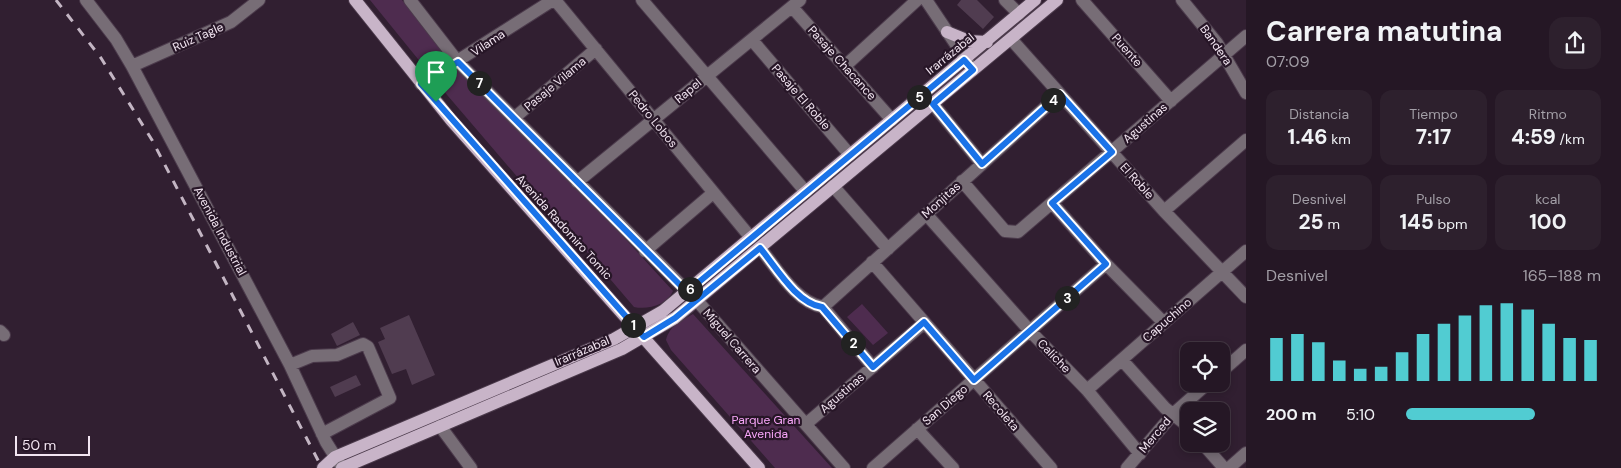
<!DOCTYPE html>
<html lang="es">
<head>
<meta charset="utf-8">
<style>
	body { margin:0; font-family:"DM Sans",sans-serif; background:#2d202d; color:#f1f3f6; height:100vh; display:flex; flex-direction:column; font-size:19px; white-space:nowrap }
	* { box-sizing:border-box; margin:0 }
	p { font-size:16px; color:#a39fa7 }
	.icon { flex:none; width:28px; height:28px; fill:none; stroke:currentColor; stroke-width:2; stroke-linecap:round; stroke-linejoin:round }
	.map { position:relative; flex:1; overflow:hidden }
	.details { display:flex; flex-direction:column; background:#251725; width:375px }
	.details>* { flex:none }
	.controls { position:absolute; left:1180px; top:342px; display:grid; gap:10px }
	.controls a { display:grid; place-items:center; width:50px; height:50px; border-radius:10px; background:#251725; box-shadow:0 2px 8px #0003,0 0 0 1px #423642; font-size:25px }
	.scale { position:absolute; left:15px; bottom:12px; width:75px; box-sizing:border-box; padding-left:5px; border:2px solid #f2e5f1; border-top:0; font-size:14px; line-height:18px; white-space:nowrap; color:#f2e5f1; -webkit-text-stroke:4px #271627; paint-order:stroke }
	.pin { position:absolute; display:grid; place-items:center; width:42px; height:42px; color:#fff; margin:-51px -21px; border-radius:50% 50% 50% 0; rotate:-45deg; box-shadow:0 0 5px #0007 }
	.pin .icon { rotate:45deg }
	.km { position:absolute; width:25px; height:25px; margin:-12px; border-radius:50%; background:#222; color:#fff; font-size:14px; line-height:25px; text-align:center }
	.round { display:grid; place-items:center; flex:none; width:52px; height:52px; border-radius:15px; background:#2d202d }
	.headline { display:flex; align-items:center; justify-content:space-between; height:85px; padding:0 20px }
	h1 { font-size:28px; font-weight:700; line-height:38px }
	.metrics { display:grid; grid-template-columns:repeat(3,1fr); gap:8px; height:85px; padding:5px 20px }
	.metrics div { display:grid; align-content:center; border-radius:12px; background:#2d202d; text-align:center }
	.metrics b { font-size:21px; font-weight:700 }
	.metrics small { font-size:14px; font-weight:400 }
	.metrics p { font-size:14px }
	.chart { height:140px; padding:10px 20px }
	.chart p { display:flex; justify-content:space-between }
	.chart svg { width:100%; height:90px; margin-top:5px; stroke:#51ccd2; stroke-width:6 }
	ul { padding:0 20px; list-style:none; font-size:16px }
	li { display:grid; grid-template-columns:80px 60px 1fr; align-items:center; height:38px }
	li i { height:12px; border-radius:6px; background:#51ccd2 }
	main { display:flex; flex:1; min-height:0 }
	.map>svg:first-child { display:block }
	.green { fill:#4e2c4f }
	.building { fill:#503c50 }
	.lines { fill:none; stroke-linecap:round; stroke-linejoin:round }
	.minor-casing { stroke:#4c3b4c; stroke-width:14 }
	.major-casing { stroke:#4c3b4c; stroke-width:14 }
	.minor { stroke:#776d76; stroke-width:12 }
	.major { stroke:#c8b4c8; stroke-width:12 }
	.rail { stroke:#c3b5c3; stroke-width:3; stroke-dasharray:9 9; stroke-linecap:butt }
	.route-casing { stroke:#fff; stroke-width:10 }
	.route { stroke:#1a73e8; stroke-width:6 }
	.labels { text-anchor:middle; stroke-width:4.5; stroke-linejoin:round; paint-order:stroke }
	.street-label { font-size:12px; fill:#f2e5f1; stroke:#271627 }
	.park-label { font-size:12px; fill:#f8a6f9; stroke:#271627 }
</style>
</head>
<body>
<main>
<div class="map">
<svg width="1246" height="468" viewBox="0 0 1246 468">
	<rect width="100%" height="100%" fill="#311f31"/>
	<path class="green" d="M370,0H402L456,64L575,184L673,291C667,305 648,310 634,307L570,232C555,228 554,211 544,201L537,200L442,89L433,75L426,69Z
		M862,304L888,333L873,345L847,317Z
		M693,314L832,468H775L671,350L666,340C670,325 681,321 693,314Z"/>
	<path class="building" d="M961,0H977L994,17L983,29L957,5Z
		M409,315L435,375L412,385L406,369L392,374L378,342L385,339L380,328Z
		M353,322L360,335L337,346L331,334Z
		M356,375L361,385L335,397L330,387Z"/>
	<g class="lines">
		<g class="minor-casing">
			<path id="minor" d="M86,0L116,39L132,66L290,365L326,442L341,466
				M410,0L458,62L700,304L844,468
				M555,0L751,238
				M642,0L806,192
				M926,0L973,70
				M1005,0L1019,14
				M1082,0L1171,101
				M1182,0L1217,43L1246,93
				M792,7L892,120
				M1011,39L1164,211L1246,297
				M752,40L850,155
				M132,66L231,22L259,0
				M845,66L917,0
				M421,84L553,0
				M933,104L982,164
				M514,118L596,49
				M962,181L1005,231L1018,232L1246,36
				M577,182L800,0
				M833,186L888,249
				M1052,203L1106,264L1164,323
				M1164,211L1246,140
				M926,214L1030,331L1087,390L1140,454
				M760,248C776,267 796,303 823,307L873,367
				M645,251L713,193
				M872,262L1051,468
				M823,307L1060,94
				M0,331L4,335
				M1122,360L1165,408L1189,427
				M290,365L312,356L337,355L363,344L368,347L390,398L322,434
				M1221,372L1246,350
				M1087,390L1246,251
				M806,424L924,323
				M440,426L471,468
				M917,429L953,468
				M1203,444L1224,468
				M873,468L1106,264
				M1127,468L1173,414L1207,384
				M1229,468L1246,453"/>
		</g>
		<g class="major-casing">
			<path id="major" d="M355,0L451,120L759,468
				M947,32L969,41L987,42
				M323,468L335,457L614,339L663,311L1035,0
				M342,468L622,349L675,318L1057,0"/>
		</g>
		<use href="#minor" class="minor"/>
		<use href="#major" class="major"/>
		<path class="rail" d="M56,0L101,58L152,140L322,468"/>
	</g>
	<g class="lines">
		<g class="route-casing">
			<path id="route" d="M964,60L973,70L933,104L982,164L1060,94L1112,152L1052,203L1106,264L974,380L924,322L873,367L822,307C796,303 776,267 760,248L675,318L644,337L421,84L458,62L687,292Z"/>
		</g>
		<use href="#route" class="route"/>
	</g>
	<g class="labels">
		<g class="street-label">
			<text transform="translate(198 37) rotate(-24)" y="4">Ruiz Tagle</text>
			<text transform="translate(488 43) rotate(-33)" y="4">Vilama</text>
			<text transform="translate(1216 45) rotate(55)" y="4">Bandera</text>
			<text transform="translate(1127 50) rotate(49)" y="4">Puente</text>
			<text transform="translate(950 54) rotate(-39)" y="4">Irarrázabal</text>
			<text transform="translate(842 63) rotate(48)" y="4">Pasaje Chacance</text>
			<text transform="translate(555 84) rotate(-40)" y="4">Pasaje Vilama</text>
			<text transform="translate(688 91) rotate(-40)" y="4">Rapel</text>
			<text transform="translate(801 97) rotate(49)" y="4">Pasaje El Roble</text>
			<text transform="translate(653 119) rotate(51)" y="4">Pedro Lobos</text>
			<text transform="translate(1145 123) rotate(-41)" y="4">Agustinas</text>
			<text transform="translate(1137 181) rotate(48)" y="4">El Roble</text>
			<text transform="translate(941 200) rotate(-42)" y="4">Monjitas</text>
			<text transform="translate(564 227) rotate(48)" y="4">Avenida Radomiro Tomic</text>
			<text transform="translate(220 231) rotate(62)" y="4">Avenida Industrial</text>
			<text transform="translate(1167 320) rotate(-41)" y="4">Capuchino</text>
			<text transform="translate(732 341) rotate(49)" y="4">Miguel Carrera</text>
			<text transform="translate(582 351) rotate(-23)" y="4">Irarrázabal</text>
			<text transform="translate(1054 356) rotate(46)" y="4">Caliche</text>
			<text transform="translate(842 393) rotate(-41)" y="4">Agustinas</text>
			<text transform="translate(945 405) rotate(-41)" y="4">San Diego</text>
			<text transform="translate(1001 411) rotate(49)" y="4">Recoleta</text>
			<text transform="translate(1155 435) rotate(-50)" y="4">Merced</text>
		</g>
		<g class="park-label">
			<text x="766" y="424">Parque Gran<tspan x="766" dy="14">Avenida</tspan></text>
		</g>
	</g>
</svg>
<div class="controls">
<a><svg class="icon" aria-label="locate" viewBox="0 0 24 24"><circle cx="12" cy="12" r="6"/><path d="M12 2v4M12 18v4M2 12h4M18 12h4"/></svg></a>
<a><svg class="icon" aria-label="layers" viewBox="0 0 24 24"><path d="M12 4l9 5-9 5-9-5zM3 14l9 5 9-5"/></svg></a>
</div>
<div class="scale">50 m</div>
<div class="pin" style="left:436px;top:102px;background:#1e9e55"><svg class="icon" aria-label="arrive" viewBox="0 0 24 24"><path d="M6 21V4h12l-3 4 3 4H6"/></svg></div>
<b class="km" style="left:633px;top:325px">1</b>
<b class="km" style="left:853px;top:343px">2</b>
<b class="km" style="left:1067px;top:298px">3</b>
<b class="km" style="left:1053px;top:100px">4</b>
<b class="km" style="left:919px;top:97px">5</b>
<b class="km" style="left:690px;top:289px">6</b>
<b class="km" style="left:479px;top:83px">7</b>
</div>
<section class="details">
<div class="headline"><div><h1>Carrera matutina</h1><p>07:09</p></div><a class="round"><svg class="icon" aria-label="share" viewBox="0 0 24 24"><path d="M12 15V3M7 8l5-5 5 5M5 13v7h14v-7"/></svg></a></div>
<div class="metrics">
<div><p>Distancia</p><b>1.46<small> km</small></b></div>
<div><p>Tiempo</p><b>7:17</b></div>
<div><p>Ritmo</p><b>4:59<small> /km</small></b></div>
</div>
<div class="metrics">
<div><p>Desnivel</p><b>25<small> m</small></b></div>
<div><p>Pulso</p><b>145<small> bpm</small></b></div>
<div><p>kcal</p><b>100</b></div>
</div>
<div class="chart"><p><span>Desnivel</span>165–188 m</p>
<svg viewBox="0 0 160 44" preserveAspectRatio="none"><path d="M5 44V23M15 44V21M25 44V25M35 44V34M45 44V38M55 44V37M65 44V30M75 44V21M85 44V16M95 44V12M105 44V7M115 44V6M125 44V9M135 44V16M145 44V23M155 44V24"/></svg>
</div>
<ul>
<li><b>200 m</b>5:10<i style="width:66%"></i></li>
</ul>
</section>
</main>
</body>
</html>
